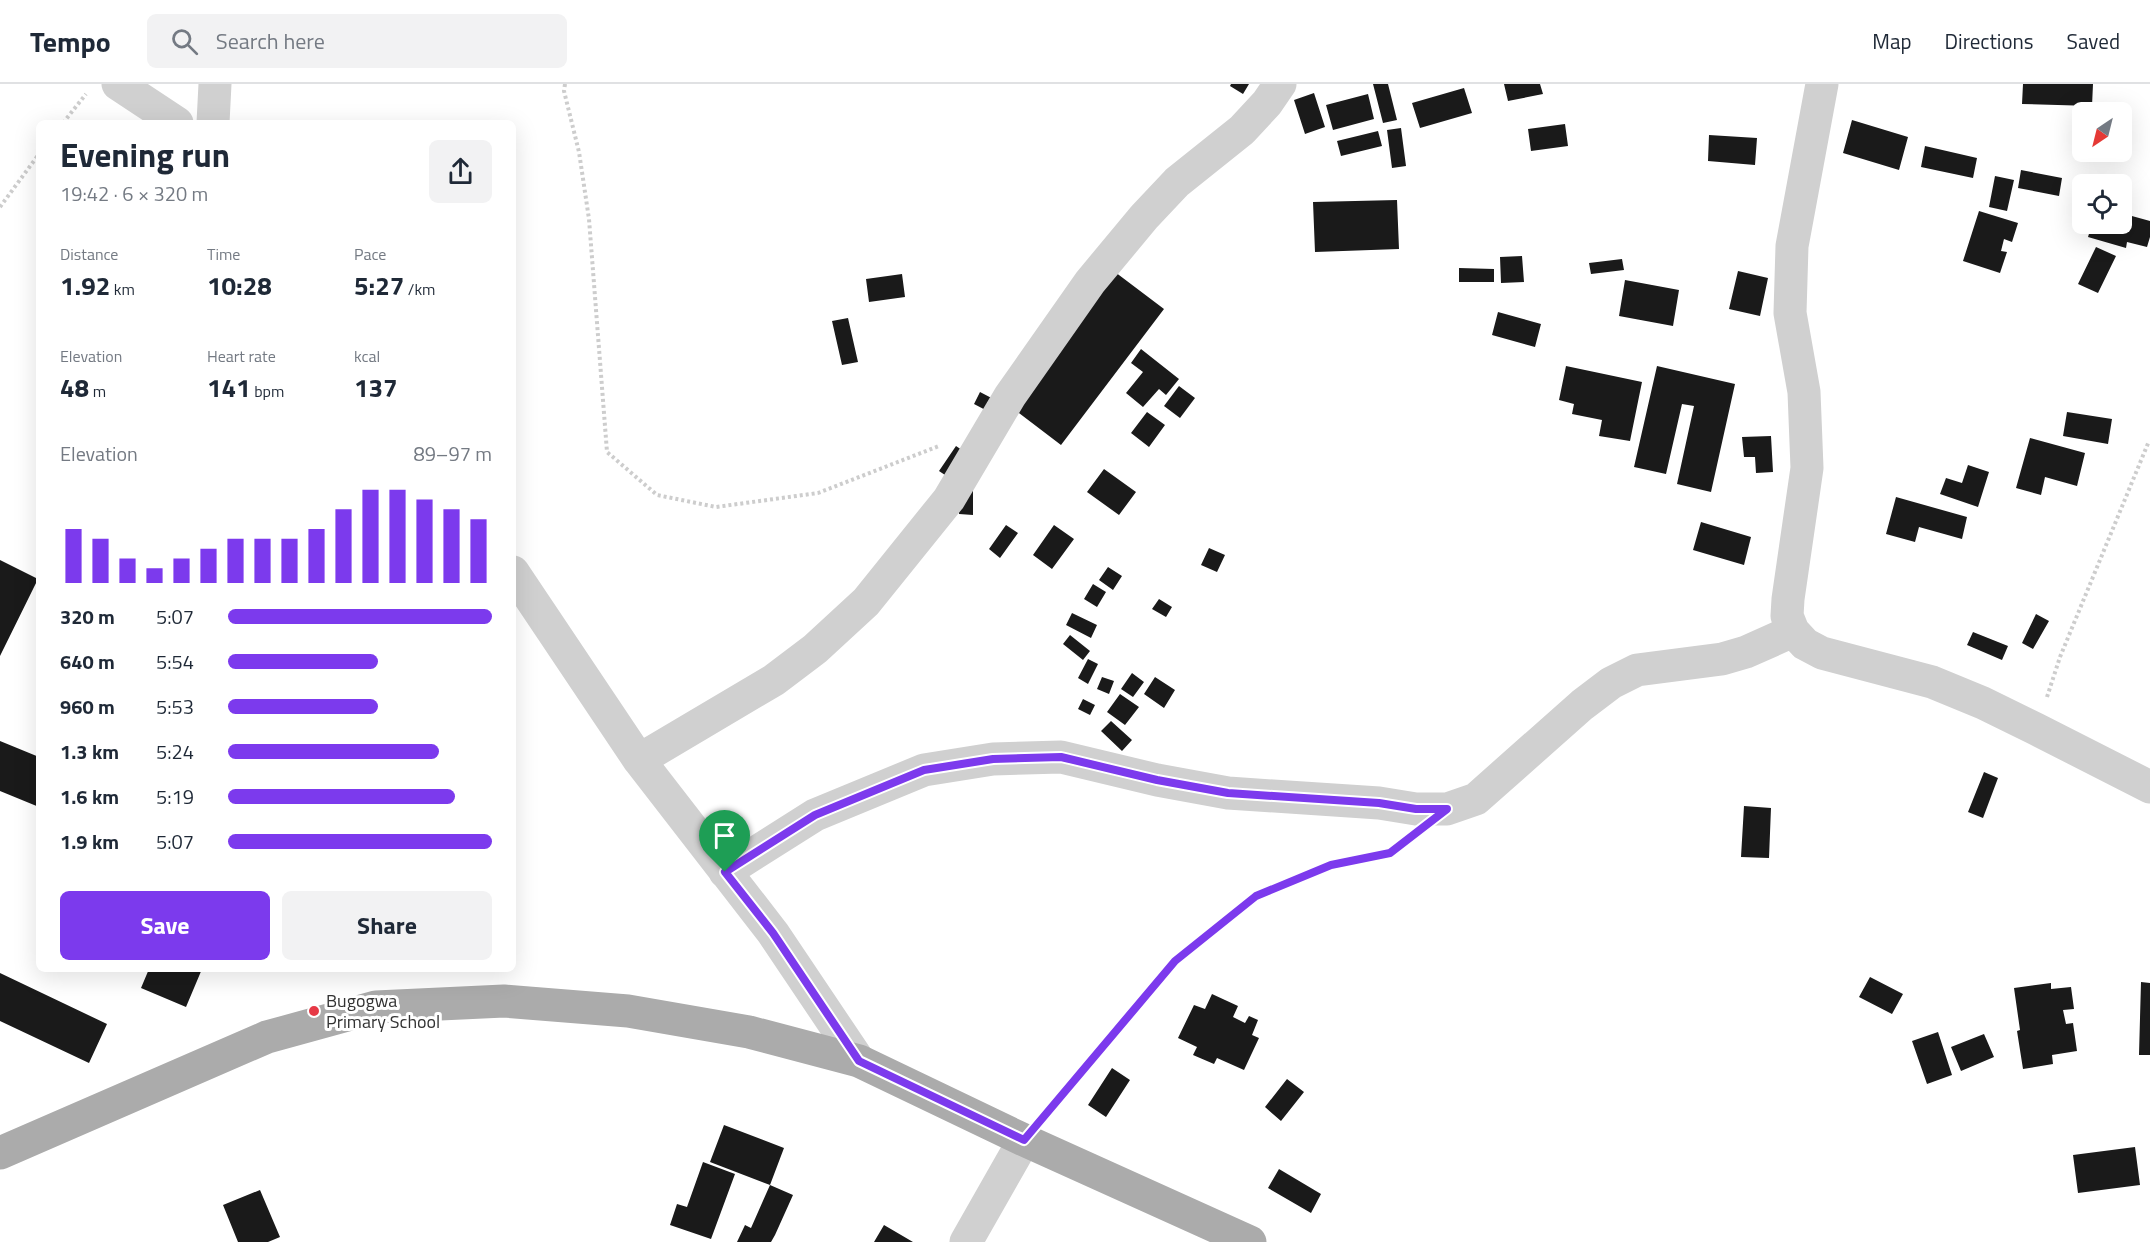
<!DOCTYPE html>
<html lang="en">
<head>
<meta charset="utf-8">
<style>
	body { margin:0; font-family:"Titillium Web",sans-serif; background:#f2f2f3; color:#1f2937; height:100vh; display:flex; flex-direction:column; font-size:22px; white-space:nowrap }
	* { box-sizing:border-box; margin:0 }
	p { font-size:20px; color:#747a83 }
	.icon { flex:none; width:33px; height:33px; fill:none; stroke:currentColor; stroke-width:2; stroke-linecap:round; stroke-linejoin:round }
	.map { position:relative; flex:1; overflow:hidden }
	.drawer { position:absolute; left:36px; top:36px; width:480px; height:852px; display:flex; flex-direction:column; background:#fff; border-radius:9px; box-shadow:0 6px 24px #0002 }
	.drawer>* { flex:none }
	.needle { width:39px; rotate:215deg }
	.buttons { position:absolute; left:2072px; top:18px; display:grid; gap:12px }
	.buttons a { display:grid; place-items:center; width:60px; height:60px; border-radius:9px; background:#fff; box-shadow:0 6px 24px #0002; font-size:30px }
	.pin { position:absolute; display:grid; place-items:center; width:51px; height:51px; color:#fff; margin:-62px -26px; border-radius:50% 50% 50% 0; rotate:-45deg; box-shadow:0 0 6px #0007 }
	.pin .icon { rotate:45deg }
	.round { display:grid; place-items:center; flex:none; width:63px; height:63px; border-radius:9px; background:#f2f2f3 }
	.headline { display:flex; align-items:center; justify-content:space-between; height:102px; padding:0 24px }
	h1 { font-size:33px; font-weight:700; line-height:45px }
	.stats { display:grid; grid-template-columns:repeat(3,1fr); gap:9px; height:102px; padding:6px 24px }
	.stats div { display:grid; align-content:center }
	.stats b { font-size:26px; font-weight:700 }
	.stats small { font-size:16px; font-weight:400 }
	.stats p { font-size:16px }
	.chart { height:168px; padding:12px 24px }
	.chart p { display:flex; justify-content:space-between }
	.chart svg { width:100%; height:108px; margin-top:6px; stroke:#7c3aed; stroke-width:6 }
	.button { display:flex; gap:12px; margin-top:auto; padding:12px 24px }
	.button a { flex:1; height:69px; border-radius:9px; background:#7c3aed; color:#fff; font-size:24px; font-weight:700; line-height:69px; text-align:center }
	.button a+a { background:#f2f2f3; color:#1f2937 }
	ul { padding:0 24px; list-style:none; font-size:20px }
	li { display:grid; grid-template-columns:96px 72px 1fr; align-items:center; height:45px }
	li i { height:15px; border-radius:8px; background:#7c3aed }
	header { display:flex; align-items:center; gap:36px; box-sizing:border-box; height:84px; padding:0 30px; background:#fff; border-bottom:2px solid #e0e1e3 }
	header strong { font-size:28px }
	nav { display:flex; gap:33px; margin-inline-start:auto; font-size:21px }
	.search { width:420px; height:54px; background:#f2f2f3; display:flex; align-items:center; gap:15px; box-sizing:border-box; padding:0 21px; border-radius:9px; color:#747a83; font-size:22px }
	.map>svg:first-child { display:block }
	.building { fill:#1a1a1a }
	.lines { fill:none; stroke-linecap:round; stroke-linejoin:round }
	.path { stroke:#cdcdcd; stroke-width:4; stroke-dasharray:3 3; stroke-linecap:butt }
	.minor { stroke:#d0d0d0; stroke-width:33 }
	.primary { stroke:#ababab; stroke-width:33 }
	.route-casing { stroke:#fff; stroke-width:12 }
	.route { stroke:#7c3aed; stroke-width:8 }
	.poi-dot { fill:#e63946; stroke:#fff; stroke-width:2 }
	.labels { text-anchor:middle; stroke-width:6; stroke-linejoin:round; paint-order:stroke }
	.poi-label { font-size:18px; fill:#333; stroke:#fff; text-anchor:start }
</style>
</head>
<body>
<header>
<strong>Tempo</strong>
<div class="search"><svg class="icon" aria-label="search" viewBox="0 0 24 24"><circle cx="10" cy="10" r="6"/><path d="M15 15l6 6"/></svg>Search here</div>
<nav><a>Map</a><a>Directions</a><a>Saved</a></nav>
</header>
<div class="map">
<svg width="2150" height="1158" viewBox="0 0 2150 1158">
	<rect width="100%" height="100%" fill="#fff"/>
	<path class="building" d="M1231,0H1249L1243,10L1230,2Z
		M1373,0H1388L1397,36L1383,39Z
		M1504,0H1540L1543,10L1508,17Z
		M2023,0H2093L2092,22L2022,20Z
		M1464,4L1472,29L1420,44L1412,19Z
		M1314,9L1325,43L1305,50L1294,16Z
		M1368,10L1374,35L1333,46L1326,21Z
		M1852,36L1908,53L1899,86L1843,69Z
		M1565,40L1568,62L1531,67L1528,45Z
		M1401,44L1406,82L1392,84L1387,46Z
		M1378,47L1382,62L1341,72L1337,57Z
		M1709,51L1757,54L1755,81L1708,77Z
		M1925,62L1977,74L1973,94L1921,83Z
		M2021,86L2062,94L2059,112L2018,104Z
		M1995,92L2014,96L2007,127L1989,123Z
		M1397,116L1399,165L1315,168L1313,118Z
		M1979,127L2018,139L2012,158L2004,155L2001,167L2007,168L2000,189L1963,177Z
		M2121,129L2150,137V153L2147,163L2127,158L2126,164L2088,153L2092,140H2121Z
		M2096,163L2116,172L2098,209L2078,200Z
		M1522,172L1524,198L1501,199L1500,173Z
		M1622,175L1624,186L1591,190L1589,179Z
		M1459,184L1494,185V198H1459Z
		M1738,187L1768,194L1760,232L1729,225Z
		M1115,188L1164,225L1061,361L1011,323Z
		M902,190L905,213L869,218L866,195Z
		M1625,196L1679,206L1673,242L1619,232Z
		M1498,228L1541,240L1535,263L1492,251Z
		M848,234L858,278L842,281L832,237Z
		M1141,265L1179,295L1166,311L1159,305L1143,323L1126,309L1143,288L1131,279Z
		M1566,282L1642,298L1630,357L1599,352L1602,336L1572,330L1574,320L1559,316Z
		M1657,282L1735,300L1711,408L1677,400L1694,322L1682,320L1666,390L1634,383Z
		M1179,302L1195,314L1180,334L1164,322Z
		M980,308L1003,320L997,332L974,320Z
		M1147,328L1165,341L1149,363L1131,349Z
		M2067,328L2112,335L2108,360L2063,352Z
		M1771,352L1773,388L1756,389L1755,373H1744L1742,353Z
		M2030,354L2085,369L2077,402L2045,393L2041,411L2016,404Z
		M956,362L971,372L954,397L939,387Z
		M1968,381L1989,388L1978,423L1940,410L1946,394L1962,399Z
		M1104,385L1136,408L1119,431L1087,408Z
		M959,398H973V431L959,430Z
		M1896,413L1967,433L1962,455L1919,443L1915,458L1886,450Z
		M1701,438L1751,453L1744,481L1693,466Z
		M1006,441L1018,449L1000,474L989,465Z
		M1054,441L1074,455L1052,485L1033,471Z
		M1209,464L1225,471L1217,488L1201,481Z
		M0,476L38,495L0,572Z
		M1108,483L1122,492L1113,506L1099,496Z
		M1093,500L1106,508L1097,523L1084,515Z
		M1159,515L1172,523L1166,533L1152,525Z
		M1072,529L1097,541L1091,554L1066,541Z
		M2036,530L2049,537L2033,565L2022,559Z
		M1973,548L2008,562L2002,576L1967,561Z
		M1070,551L1090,567L1083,576L1063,560Z
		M1088,575L1098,580L1088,600L1078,594Z
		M1132,589L1144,598L1133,613L1121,605Z
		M1102,593L1114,597L1109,610L1097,605Z
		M1155,593L1175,606L1164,624L1144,610Z
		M1120,610L1139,623L1125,641L1107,628Z
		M1083,615L1095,621L1090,631L1078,625Z
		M1111,637L1132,656L1122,667L1101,647Z
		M0,657L39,673V723L0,707Z
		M1984,688L1998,694L1983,734L1968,728Z
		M1744,722L1771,724L1769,774L1741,773Z
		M149,885H202L186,923L141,904Z
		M0,889L107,940L89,979L0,937Z
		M1870,893L1903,910L1892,930L1859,913Z
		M2141,898L2150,899V971H2139Z
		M2051,899V905L2071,903L2074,925L2063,926L2066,940L2073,939L2077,967L2052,971L2053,980L2023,985L2017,947L2020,946L2014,904Z
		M1212,910L1238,922L1233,933L1245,939L1249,932L1258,936L1252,951L1259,954L1244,986L1217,974L1214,980L1193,971L1197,963L1178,954L1194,921L1205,925Z
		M1938,948L1952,991L1927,1000L1912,957Z
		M1984,950L1994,973L1961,987L1951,963Z
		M1112,984L1130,996L1106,1033L1088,1021Z
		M1287,995L1304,1008L1281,1037L1265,1023Z
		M724,1041L784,1064L770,1101L710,1078Z
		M2135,1063L2140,1101L2078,1109L2073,1071Z
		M703,1078L735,1090L711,1155L670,1141L677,1120L687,1123Z
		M1279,1085L1321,1110L1311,1129L1268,1104Z
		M770,1101L793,1111L775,1151L771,1158H737L745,1141L751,1144Z
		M260,1106L280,1153L268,1158H238L223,1121Z
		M884,1141L913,1158H874Z"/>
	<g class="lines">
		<path class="path" d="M565,0L564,7L579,68L589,135L607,368L657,411L716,423L818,409L939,362
			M63,39L86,10
			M0,123L39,70
			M2047,613L2060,573L2149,357
			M1048,1029L1175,877L1255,812L1331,781L1390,769L1404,758"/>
		<path class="minor" d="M118,0L177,39
			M1822,0L1792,162L1790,229L1804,308L1807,384L1788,515L1787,532L1793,547L1805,560L1822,569L1932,598L1983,619L2036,645L2150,703
			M213,39L215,0
			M513,488L639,676L773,849L859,977
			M639,676L774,596L815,565L866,518L949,415L1010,312L1090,198L1144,133L1177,98L1242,46L1267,19L1280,0
			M725,788L815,731L924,686L993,675L1061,673L1157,696L1228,709L1379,719L1416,725H1447L1476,715L1582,621L1611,599L1637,586L1722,575L1746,568L1793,547
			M966,1158L1024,1056"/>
		<path class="primary" d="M0,1069L267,953L376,923L504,917L628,927L749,948L859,977L1024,1056L1250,1158"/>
	</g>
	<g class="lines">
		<g class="route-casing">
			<path id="route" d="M1061,673L1157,696L1228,709L1379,719L1416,725H1447L1390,769L1331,781L1256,812L1175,877L1024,1056L859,977L773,849L725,788L815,731L924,686L993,675Z"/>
		</g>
		<use href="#route" class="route"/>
	</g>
	<circle class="poi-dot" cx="314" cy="927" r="6"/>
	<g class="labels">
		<g class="poi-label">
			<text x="326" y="923">Bugogwa<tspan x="326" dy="21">Primary School</tspan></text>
		</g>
	</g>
</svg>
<div class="buttons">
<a><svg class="needle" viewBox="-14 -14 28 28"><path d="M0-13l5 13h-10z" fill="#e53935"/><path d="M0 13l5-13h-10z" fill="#747a83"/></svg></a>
<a><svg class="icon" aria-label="locate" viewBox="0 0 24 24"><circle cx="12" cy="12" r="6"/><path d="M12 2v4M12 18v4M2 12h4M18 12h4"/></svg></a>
</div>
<div class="pin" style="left:725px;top:788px;background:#1e9e55"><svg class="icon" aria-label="arrive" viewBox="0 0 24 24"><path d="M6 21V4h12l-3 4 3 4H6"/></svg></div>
<section class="drawer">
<div class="headline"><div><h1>Evening run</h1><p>19:42 · 6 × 320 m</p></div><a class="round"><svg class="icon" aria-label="share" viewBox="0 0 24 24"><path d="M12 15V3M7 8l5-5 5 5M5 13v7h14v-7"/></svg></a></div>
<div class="stats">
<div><p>Distance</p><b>1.92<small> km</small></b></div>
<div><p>Time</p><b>10:28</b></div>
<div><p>Pace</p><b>5:27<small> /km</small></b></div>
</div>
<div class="stats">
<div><p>Elevation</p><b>48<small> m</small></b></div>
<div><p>Heart rate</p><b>141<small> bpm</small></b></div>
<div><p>kcal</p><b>137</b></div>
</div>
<div class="chart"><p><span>Elevation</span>89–97 m</p>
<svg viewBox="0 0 160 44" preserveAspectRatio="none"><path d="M5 44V22M15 44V26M25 44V34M35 44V38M45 44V34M55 44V30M65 44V26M75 44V26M85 44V26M95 44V22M105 44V14M115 44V6M125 44V6M135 44V10M145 44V14M155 44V18"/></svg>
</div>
<ul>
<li><b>320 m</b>5:07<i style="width:100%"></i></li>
<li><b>640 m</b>5:54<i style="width:57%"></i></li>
<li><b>960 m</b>5:53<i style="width:57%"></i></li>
<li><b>1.3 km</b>5:24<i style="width:80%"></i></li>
<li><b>1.6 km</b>5:19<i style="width:86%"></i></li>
<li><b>1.9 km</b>5:07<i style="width:100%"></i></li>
</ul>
<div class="button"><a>Save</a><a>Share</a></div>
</section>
</div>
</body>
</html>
